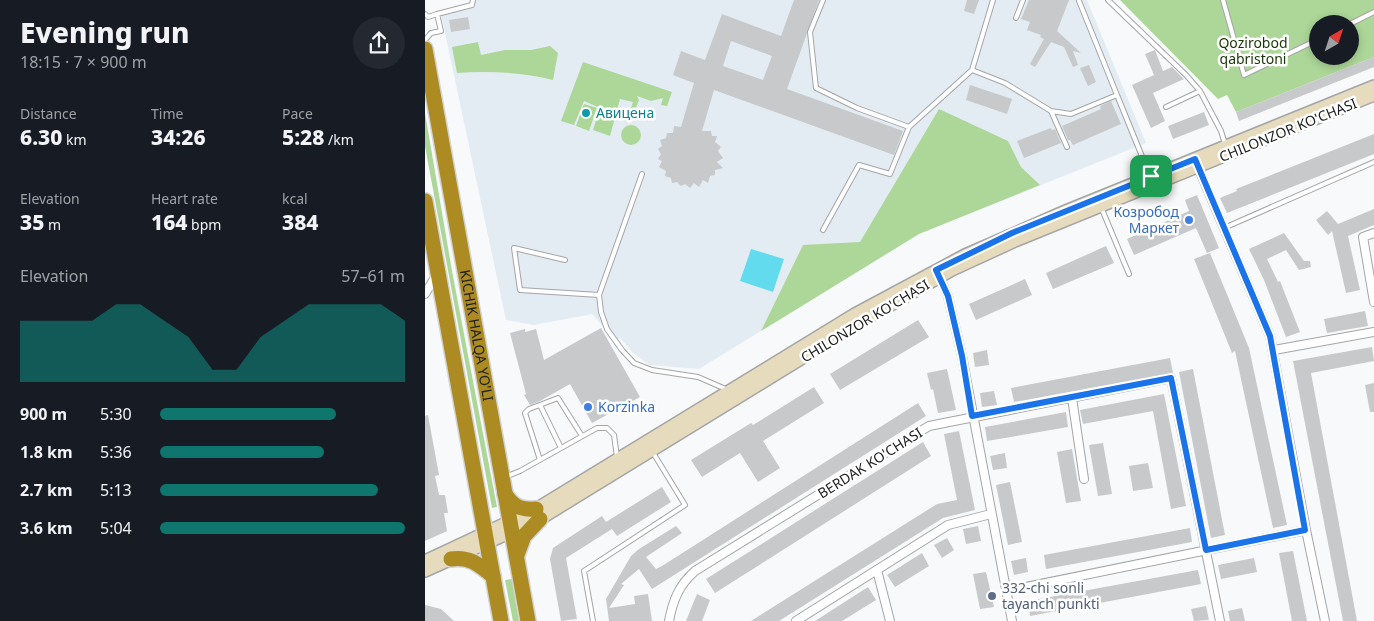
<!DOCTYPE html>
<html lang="en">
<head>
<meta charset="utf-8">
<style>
	body { margin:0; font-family:"Noto Sans",sans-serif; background:#242831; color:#f1f3f6; height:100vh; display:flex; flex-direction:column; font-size:19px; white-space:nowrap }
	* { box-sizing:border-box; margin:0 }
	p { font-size:16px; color:#9ea1a6 }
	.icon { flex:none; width:28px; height:28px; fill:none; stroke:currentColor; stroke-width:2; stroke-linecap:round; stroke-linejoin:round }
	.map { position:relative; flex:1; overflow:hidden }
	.drawer { display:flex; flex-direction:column; background:#171b24; width:425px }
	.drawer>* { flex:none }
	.needle { width:32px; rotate:39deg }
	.controls { position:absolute; left:884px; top:15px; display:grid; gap:10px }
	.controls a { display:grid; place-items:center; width:50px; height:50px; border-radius:50%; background:#171b24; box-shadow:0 2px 8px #0003; font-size:25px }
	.pin { position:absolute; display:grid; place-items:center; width:42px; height:42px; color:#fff; margin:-21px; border-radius:10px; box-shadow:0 2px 8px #0006 }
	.round { display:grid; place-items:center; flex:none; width:52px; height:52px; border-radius:26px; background:#242831 }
	.headline { display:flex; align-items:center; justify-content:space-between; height:85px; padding:0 20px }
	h1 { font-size:28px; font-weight:800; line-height:38px }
	.metrics { display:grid; grid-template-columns:repeat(3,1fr); gap:8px; height:85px; padding:5px 20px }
	.metrics div { display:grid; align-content:center }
	.metrics b { font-size:21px; font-weight:800 }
	.metrics small { font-size:14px; font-weight:400 }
	.metrics p { font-size:14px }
	.chart { height:140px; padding:10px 20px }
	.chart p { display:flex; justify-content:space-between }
	.chart svg { width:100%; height:90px; margin-top:5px; fill:#0f766e; opacity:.7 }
	ul { padding:0 20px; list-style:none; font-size:16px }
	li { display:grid; grid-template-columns:80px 60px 1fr; align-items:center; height:38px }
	li i { height:12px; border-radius:6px; background:#0f766e }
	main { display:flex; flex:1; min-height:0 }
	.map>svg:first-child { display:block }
	.built { fill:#e4ecf3 }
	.green { fill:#acd798; fill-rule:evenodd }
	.water { fill:#63dbef }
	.building { fill:#c7c9ca; fill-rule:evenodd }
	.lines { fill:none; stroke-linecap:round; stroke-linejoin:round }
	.lane-casing { stroke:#a4a5a7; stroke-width:6 }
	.street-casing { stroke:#a4a5a7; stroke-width:10 }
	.secondary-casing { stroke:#a4a5a7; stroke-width:14 }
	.highway-casing { stroke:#d2d3d3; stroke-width:18 }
	.lane { stroke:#fff; stroke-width:4 }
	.street { stroke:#fff; stroke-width:8 }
	.secondary { stroke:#e6dcbd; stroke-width:11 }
	.highway { stroke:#ac8b22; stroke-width:15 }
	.route-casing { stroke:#fff; stroke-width:10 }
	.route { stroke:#1a73e8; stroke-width:6 }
	.culture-dot { fill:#0f9aa8; stroke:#fff; stroke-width:2 }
	.shop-dot { fill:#3f7fe0; stroke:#fff; stroke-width:2 }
	.service-dot { fill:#5c6f8a; stroke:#fff; stroke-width:2 }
	.labels { text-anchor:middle; stroke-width:5; stroke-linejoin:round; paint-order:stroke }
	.park-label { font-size:14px; fill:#183704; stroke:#fff }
	.culture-label { font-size:14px; fill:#0d838f; stroke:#fff; text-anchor:start }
	.street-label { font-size:14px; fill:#202122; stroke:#fff }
	.shop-label { font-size:14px; fill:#366cbe; stroke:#fff; text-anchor:end }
	.service-label { font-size:14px; fill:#4e5e75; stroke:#fff; text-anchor:start }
</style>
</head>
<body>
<main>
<section class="drawer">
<div class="headline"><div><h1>Evening run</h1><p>18:15 · 7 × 900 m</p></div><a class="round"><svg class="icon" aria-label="share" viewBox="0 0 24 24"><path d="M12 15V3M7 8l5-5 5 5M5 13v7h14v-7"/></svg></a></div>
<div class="metrics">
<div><p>Distance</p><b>6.30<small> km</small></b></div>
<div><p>Time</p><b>34:26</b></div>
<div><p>Pace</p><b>5:28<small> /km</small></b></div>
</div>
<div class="metrics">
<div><p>Elevation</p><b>35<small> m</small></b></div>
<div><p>Heart rate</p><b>164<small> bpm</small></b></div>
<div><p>kcal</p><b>384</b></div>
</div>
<div class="chart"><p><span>Elevation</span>57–61 m</p>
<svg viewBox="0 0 160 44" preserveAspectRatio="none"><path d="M0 44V14L10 14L20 14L30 14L40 6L50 6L60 14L70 22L80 38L90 38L100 22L110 14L120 6L130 6L140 6L150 6L160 14V44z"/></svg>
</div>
<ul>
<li><b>900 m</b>5:30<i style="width:72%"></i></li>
<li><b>1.8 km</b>5:36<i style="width:67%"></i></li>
<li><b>2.7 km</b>5:13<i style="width:89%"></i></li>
<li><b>3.6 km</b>5:04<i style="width:100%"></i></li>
</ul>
</section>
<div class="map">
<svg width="949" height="621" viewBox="0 0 949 621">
	<rect width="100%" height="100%" fill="#f8f9fb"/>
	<path class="built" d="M44,0H662L721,143L494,234L274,369L224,365L207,352L195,338L190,340L167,314L109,325L81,320L16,14L45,9Z"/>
	<path class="green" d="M695,0H949V57L811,112L802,95L793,99ZM892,24H925V56H892Z
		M53,42L56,55L80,50H106L125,46L133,53L128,80C97,72 63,71 32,73L27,47Z
		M158,62L247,92L242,106L236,105L238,98L226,101L212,96L214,100L210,110L207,109L203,122L195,119L199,109L205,111L208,102L195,99L185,136L168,130L175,108L159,101L149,125L136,121Z
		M159,104L172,108L164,131L151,126Z
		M514,109L583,141L596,167L615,185L494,234L336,331L378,245L435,242Z
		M0,113L27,271L72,507L67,508L0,146Z
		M196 135a10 10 0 1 1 20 0a10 10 0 1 1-20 0Z
		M87,579L94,621H88L80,580Z"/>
	<path class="water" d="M326,249L359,259L348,292L315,281Z"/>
	<path class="building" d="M369,0H394L362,89L478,131L469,155L289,90L277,131H286L287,136H292L290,142L296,147L293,151L298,158L292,162L298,168L290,170V175L285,176L283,183L278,180L274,187L269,183L265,188L260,184L256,186L252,182L247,183L246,178L240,176L241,171L234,167L237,161L233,159L236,154L233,149L237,146L235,140L241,138L242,133H248L249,126L256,127L269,83L248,75L256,51L280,60L297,14L356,36ZM306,41L347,56L338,80L298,66Z
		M542,0H554L549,14L539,11Z
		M604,0H644L632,31L656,53L648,51L653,65L648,67L639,47L626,42L610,67L605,64L619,39L615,37L616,35L602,30L605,22L596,19Z
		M43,17L45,29L26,32L24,20Z
		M730,50L738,71L747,67L759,79L728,93L740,121L726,128L707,85L729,75L720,54Z
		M949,57V67L814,121L811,112Z
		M664,65L671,82L663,86L655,68Z
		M545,85L587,99L582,114L541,100Z
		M686,101L696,124L648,145L645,140H643L637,126L676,109L675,106Z
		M779,112L784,125L748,139L743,126Z
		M626,128L627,130L630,129L636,143L599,158L592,141Z
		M949,134V154L802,213L795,198L812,191L811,189Z
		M772,195L794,248L782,253L771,228L709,255L702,239L764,211L760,200Z
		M949,209V225L923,236L935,290L921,293L907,231L903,235L891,220L902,211L913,224Z
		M859,233L879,261H885L886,267L874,270L861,250L842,259L853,282L855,281L875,332L861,337L839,280L824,249Z
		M681,246L689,263L628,289L621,273Z
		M785,253L824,348L862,525L848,528L810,351L807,353L769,259Z
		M600,279L607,295L551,320L544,304Z
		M940,311L943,326L902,333L899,319Z
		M493,320L504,337L415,390L405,374Z
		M176,328L215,397L167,423L145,384L115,401L105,405L99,395L101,394L85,333L100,329V332L111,329L119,360Z
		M947,347L949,361L886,373L932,621H918L868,361Z
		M562,350L564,365L550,367L548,353Z
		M745,358L748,373L589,402L586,388Z
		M522,369L531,410L513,413L508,389L506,390L502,373Z
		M768,369L800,535L786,538L754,372Z
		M949,383V412H945L940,385Z
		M389,387L399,403L338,441L355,468L333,482L315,453L277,477L266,460L326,423L328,425Z
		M569,391L572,405L557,407L555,393Z
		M739,394L761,506L746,509L728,411L658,424L655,410Z
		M493,403L501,416L227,589L214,569L196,584L199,585L184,608L210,604L209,596L223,594L227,621H184L181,599L206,556L214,549L251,526L257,533L221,557L231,569L237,566Z
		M641,412L643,427L562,441L560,427Z
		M3,415L14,475L10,476L14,495H20L23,513H19L22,531L0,541V416Z
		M534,431L550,510L518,518L354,621H326L512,504L532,500L519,434Z
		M498,442L506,456L290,593L281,579Z
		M678,443L687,494L673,496L664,445Z
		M647,449L656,501L641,503L632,452Z
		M580,453L582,468L568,470L565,456Z
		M723,463L728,488L708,491L704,466Z
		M585,482L597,542L583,545L571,485Z
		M237,487L246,502L192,536L187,529L141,558L152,619L136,621L125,559L128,548L177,516L181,522Z
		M553,526L556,541L541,544L538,529Z
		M765,528L767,542L621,569L619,555Z
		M522,538L529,550L517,558L509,545Z
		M868,551L882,621H867L854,553Z
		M497,553L504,566L470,587L462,575Z
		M601,558L603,572L589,575L586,561Z
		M829,558L832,572L796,579L793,565Z
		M773,570L776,584L605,616L603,601Z
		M561,572L569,607L555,609L548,574Z
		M443,587L451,600L417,621H390Z
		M272,594L285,600L277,621H261Z
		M0,605L16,609L29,621H0Z
		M781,606L784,620L769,621L766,609Z
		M817,608L820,621H805L803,611Z"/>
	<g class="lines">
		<g class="lane-casing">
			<path id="lane" d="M398,0L385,32L391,88L432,108L484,127L547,70L568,0
				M683,0L761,75L775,91
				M798,0L819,75L892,40
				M654,1L692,95
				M0,14L3,17L12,14L16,31L6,33L0,40
				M12,14L47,5L48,0
				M591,18L598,0
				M925,24L949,12
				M547,70L580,83L626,111L646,114L692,95L725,176
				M741,107L775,91L796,131L800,144
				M626,111L642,147
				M217,174L174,295L176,312L182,329L197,350L209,363L227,370L273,377L303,390
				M676,207L704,274
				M799,228L949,162
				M398,230L434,165L465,174L484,127
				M140,260L89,248L95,290L174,295
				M115,405L136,448
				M115,460L100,413L104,409L133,398L157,436
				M80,477L95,471L172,428H182L189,435L192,457
				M168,621L159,571L260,505L227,451"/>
		</g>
		<g class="street-casing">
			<path id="street" d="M773,167L845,336L881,530L900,621
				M949,233L938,237L949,302
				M513,274L523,296L537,356L587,621
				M0,294L12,274
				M849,350L949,332
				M647,398L659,479
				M452,570L465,621
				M581,591L881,530
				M244,621C248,600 254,585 270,571L504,426L746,378L795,621
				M371,621L523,525L566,514"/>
		</g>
		<g class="secondary-casing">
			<path id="secondary" d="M0,561L111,509L430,314L540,255L643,210L949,86
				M0,571L115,519L431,325L527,270L590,241L949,95"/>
		</g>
		<g class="highway-casing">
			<g id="highway">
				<path id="s1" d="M0,49L103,621"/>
				<path d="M0,201L76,621"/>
				<path d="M80,494C88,507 96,510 111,509"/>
				<path d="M92,555L99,536L115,519"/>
				<path d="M26,559C45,556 54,565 68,576"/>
			</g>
		</g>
		<use href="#lane" class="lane"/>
		<use href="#street" class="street"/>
		<use href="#secondary" class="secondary"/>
		<use href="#highway" class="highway"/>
	</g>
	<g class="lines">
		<g class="route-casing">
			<path id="route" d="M770,159L845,336L880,530L781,550L746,378L547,416L537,356L523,296L511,270L587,233Z"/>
		</g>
		<use href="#route" class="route"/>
	</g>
	<circle class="culture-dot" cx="161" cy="113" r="5"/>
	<g class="shop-dot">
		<circle cx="764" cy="220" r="5"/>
		<circle cx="163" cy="407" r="5"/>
	</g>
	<circle class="service-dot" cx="567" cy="596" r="5"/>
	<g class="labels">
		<g class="park-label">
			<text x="828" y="48">Qozirobod<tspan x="828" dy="16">qabristoni</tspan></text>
		</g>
		<g class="culture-label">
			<text x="171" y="118">Авицена</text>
		</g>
		<g class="street-label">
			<text transform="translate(863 130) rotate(-22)" y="5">CHILONZOR KO'CHASI</text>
			<text transform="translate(440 321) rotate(-31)" y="5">CHILONZOR KO'CHASI</text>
			<text dy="5" stroke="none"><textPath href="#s1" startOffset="291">KICHIK HALQA YO'LI</textPath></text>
			<text transform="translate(445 463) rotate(-32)" y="5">BERDAK KO'CHASI</text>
		</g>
		<g class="shop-label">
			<text x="754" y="217">Козробод<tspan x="754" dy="16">Маркет</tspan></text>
			<text x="173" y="412" text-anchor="start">Korzinka</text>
		</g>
		<g class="service-label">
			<text x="577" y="593">332-chi sonli<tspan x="577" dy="16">tayanch punkti</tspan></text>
		</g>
	</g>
</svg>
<div class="controls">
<a><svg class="needle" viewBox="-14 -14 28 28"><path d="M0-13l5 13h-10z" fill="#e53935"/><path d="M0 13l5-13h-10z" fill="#9ea1a6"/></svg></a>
</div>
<div class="pin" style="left:726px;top:176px;background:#1e9e55"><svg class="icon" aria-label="arrive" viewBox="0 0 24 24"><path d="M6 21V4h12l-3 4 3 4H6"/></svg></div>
</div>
</main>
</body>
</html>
